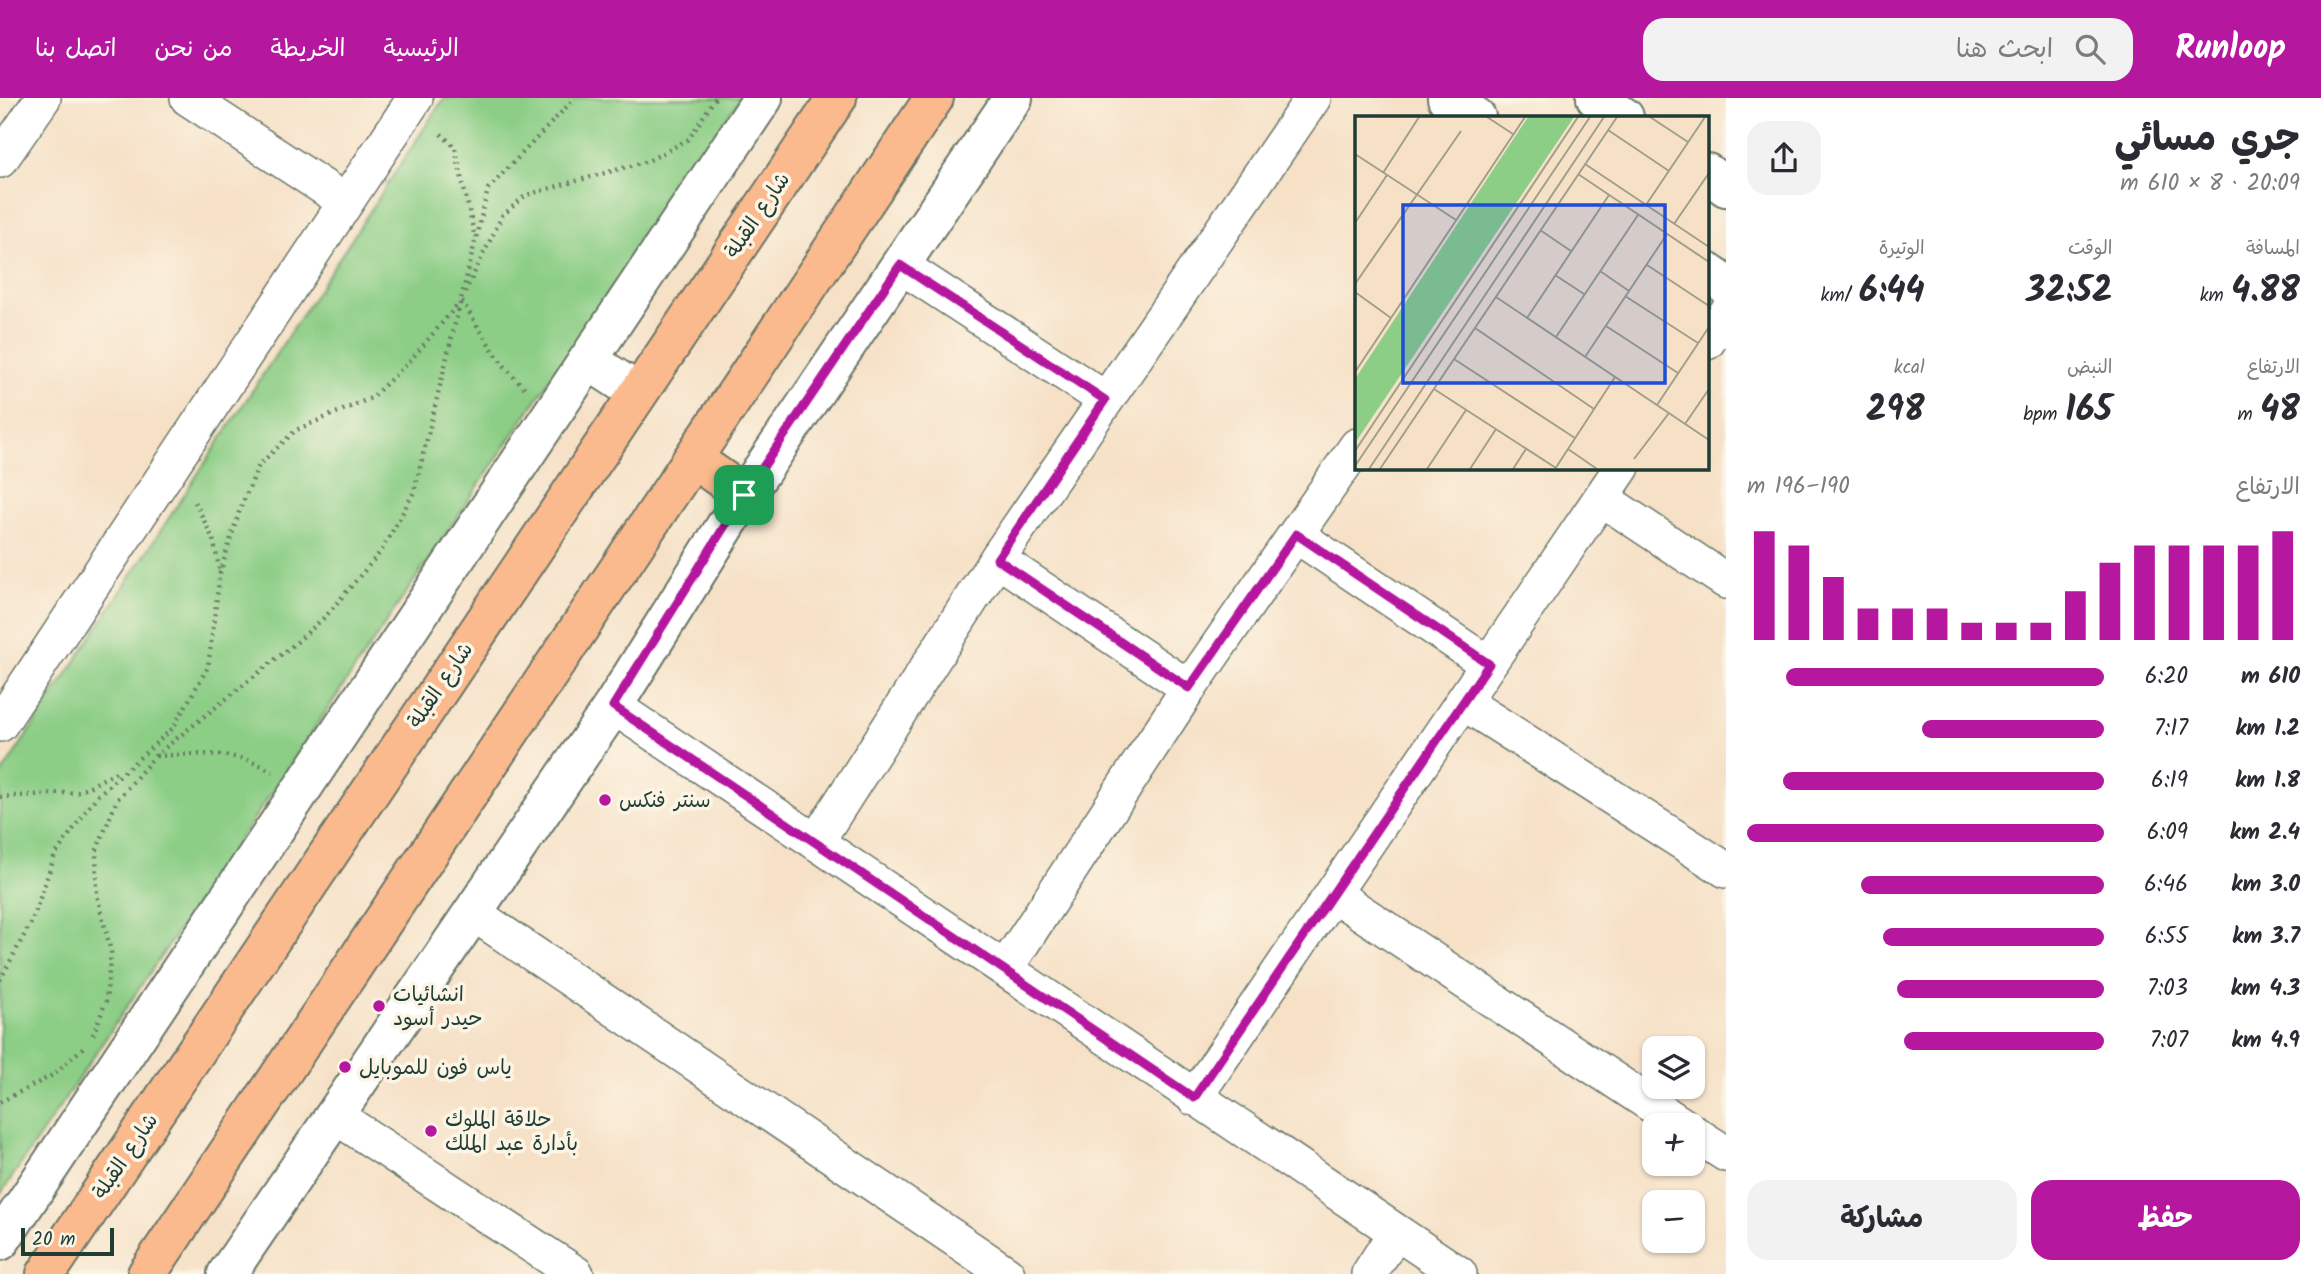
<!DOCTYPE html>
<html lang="ar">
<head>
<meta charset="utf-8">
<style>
	body { margin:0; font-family:Kalam,"Playpen Sans Arabic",sans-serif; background:#f2f2f3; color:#2b2b33; direction:rtl; height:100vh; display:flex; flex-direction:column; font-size:26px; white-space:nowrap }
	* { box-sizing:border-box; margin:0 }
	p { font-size:23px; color:#7c7c81 }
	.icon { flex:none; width:38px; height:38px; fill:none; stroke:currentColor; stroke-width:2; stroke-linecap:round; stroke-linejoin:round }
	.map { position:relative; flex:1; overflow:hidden; direction:ltr }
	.sheet { display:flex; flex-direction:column; background:#fff; width:595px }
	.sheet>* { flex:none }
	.buttons { position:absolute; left:1642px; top:938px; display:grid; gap:14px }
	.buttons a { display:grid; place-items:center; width:63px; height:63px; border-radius:14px; background:#fff; box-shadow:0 2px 5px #0004; font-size:35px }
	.scale { position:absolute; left:21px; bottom:18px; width:93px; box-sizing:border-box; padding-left:7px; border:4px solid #1f3d34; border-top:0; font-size:19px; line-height:24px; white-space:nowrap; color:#1f3d34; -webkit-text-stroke:5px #fcf5e5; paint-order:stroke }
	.pin { position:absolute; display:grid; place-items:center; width:60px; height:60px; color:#fff; margin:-30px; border-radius:14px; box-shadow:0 4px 10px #0006 }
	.round { display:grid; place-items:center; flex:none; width:74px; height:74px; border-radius:21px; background:#f2f2f3 }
	.headline { display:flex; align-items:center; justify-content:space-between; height:119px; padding:0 21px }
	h1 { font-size:38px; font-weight:700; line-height:52px }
	.figures { display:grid; grid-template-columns:repeat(3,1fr); gap:10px; height:119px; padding:7px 21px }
	.figures div { display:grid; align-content:center }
	.figures b { font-size:35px; font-weight:700 }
	.figures small { font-size:19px; font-weight:400 }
	.figures p { font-size:19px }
	.chart { height:196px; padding:14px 21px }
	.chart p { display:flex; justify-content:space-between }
	.chart svg { width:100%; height:126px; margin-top:7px; stroke:#b5179e; stroke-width:6 }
	.primary-button { display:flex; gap:14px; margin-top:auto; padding:14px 21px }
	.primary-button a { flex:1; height:80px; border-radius:21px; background:#b5179e; color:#fff; font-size:28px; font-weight:700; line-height:80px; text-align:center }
	.primary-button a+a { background:#f2f2f3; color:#2b2b33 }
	ul { padding:0 21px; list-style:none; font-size:23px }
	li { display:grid; grid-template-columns:112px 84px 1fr; align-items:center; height:52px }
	li i { height:18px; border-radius:9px; background:#b5179e }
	header { display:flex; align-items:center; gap:42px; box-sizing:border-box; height:98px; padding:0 35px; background:#b5179e; color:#fff }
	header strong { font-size:33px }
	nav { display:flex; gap:38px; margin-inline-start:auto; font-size:24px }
	.search { width:490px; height:63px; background:#f2f2f3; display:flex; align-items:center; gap:18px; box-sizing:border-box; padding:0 24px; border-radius:21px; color:#7c7c81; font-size:26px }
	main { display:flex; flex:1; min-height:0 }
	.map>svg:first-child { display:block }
	.green { fill:#8cce86; stroke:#56865d; stroke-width:2 }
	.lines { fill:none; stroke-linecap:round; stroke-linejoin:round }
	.minor-casing { stroke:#6a7667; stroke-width:38 }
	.tertiary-casing { stroke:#6a7667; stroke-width:42 }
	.primary-casing { stroke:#6a7667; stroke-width:42 }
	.path { stroke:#6a7667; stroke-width:4.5; stroke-dasharray:2 5; stroke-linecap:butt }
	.minor { stroke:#fff; stroke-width:35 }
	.tertiary { stroke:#fff; stroke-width:38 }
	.primary { stroke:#fbba8d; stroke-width:38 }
	.route-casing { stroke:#fff; stroke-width:14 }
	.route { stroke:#b5179e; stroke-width:9 }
	.poi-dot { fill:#b5179e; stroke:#fcf5e5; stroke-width:2.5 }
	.labels { text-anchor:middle; stroke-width:7; stroke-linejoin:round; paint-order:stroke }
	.street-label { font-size:21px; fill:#1f3d34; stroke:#fcf5e5 }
	.poi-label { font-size:21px; fill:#1f3d34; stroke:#fcf5e5; text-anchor:start }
	.inset-road { fill:none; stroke:#a09f8c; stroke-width:2 }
	.view { fill:#1d4ed8; fill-opacity:0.15; stroke:#1d4ed8; stroke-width:3.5 }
	.inset-edge { fill:none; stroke:#1f3d34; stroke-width:3.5 }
</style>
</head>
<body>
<header>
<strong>Runloop</strong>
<div class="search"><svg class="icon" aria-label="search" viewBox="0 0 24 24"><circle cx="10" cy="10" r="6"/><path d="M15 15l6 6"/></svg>ابحث هنا</div>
<nav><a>الرئيسية</a><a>الخريطة</a><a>من نحن</a><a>اتصل بنا</a></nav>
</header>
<main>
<section class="sheet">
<div class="headline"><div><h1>جري مسائي</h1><p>20:09 · 8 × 610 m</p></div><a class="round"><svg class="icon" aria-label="share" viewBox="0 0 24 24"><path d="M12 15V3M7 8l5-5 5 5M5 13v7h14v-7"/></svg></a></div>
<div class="figures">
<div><p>المسافة</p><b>4.88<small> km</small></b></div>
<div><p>الوقت</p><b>32:52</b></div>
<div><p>الوتيرة</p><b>6:44<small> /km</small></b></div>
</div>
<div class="figures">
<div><p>الارتفاع</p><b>48<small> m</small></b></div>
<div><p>النبض</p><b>165<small> bpm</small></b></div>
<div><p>kcal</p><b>298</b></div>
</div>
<div class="chart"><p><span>الارتفاع</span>190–196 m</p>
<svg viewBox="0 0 160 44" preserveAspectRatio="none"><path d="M5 44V6M15 44V11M25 44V22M35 44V33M45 44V33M55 44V33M65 44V38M75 44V38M85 44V38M95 44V27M105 44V17M115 44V11M125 44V11M135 44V11M145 44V11M155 44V6"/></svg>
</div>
<ul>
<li><b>610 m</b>6:20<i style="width:89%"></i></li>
<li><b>1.2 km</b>7:17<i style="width:51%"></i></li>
<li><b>1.8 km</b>6:19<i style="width:90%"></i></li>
<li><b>2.4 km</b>6:09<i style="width:100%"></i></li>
<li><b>3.0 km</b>6:46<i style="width:68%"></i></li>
<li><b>3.7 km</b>6:55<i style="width:62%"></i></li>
<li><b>4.3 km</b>7:03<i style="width:58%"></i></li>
<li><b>4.9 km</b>7:07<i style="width:56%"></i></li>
</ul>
<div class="primary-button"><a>حفظ</a><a>مشاركة</a></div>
</section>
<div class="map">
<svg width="1726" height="1176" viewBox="0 0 1726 1176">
	<rect width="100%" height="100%" fill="#fcf5e5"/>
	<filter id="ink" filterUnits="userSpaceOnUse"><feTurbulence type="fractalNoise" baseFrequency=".0143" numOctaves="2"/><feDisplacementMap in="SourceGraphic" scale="14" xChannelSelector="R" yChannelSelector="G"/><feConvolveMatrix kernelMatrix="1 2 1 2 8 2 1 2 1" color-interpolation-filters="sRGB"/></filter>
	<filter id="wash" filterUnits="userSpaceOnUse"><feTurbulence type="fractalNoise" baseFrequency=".00686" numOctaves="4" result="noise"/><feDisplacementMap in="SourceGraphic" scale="28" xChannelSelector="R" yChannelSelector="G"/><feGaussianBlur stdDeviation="1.57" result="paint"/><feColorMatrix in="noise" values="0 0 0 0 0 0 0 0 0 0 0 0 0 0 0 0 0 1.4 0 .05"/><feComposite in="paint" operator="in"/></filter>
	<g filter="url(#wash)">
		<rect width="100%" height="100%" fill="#f6e1c7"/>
		<path class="green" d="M444,0H740L0,1097V678Z"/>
	</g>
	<g filter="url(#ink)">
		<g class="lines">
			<g class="minor-casing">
				<path id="minor" d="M188,0L346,104
					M0,62L43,0
					M900,167L1106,302
					M1707,244L1726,216
					M1601,400L1726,483
					M1296,437L1488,566
					M997,461L1189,590
					M1463,604L1726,772
					M613,608L1459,1176
					M0,626L415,0
					M816,744L997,461L1313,0
					M1333,796L1682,1027
					M473,815L1007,1176
					M1005,871L1189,590L1357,348
					M1194,1000L1622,369
					M337,1019L576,1176
					M1692,1034L1726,1056
					M1369,1176L1396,1134"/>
			</g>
			<g class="tertiary-casing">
				<path id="tertiary" d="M1447,0L1476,19
					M1596,0L1624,19
					M1707,75L1726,89
					M1707,174L1726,187
					M588,262L637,294
					M0,1143L763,0
					M227,1176L613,608L745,397L1013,0"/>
			</g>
			<g class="primary-casing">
				<path id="primary" d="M693,361L745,397
					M46,1176L837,0
					M147,1176L934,0"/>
			</g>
			<path class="path" d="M441,36L455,49L475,140
				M465,194L502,118L526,97L648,63L689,41L715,0
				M462,203C481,233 499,267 526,291
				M195,404L213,441L220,474
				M156,658C200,656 234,651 273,674
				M0,699L79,694L120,672
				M0,882L32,823L55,757L96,699L173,630L208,569L220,475L240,411L259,367L296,332L371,300L409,264L459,205
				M93,937L106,903L111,854L97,797L96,754L117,702L155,658L297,544L326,518L382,452L414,394L488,91L575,0
				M0,1004L53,977L86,947"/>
			<use href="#minor" class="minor"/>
			<use href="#tertiary" class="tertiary"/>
			<use href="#primary" class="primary"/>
		</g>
	</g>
	<g class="lines" filter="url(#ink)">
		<g class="route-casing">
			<path id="route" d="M900,167L1105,302L997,461L1189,590L1296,436L1489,566L1194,1000L613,608L744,397Z"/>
		</g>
		<use href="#route" class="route"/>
	</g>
	<g class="poi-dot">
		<circle cx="605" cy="702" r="7"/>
		<circle cx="379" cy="908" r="7"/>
		<circle cx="345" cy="969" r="7"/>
		<circle cx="431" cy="1033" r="7"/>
	</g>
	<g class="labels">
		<g class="street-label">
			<text transform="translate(757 117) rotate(-56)" y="7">شارع القبلة</text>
			<text transform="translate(440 587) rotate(-56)" y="7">شارع القبلة</text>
			<text transform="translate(125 1058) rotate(-56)" y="7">شارع القبلة</text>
		</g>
		<g class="poi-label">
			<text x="619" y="709">سنتر فنكس</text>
			<text x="393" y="903">انشائيات<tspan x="393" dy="24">حيدر أسود</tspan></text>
			<text x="359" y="976">ياس فون للموبايل</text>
			<text x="445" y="1028">حلاقة الملوك<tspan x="445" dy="24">بأدارة عبد الملك</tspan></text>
		</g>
	</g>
	<g transform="translate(1355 18)">
		<rect width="354" height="354" fill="#f6e1c7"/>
		<path d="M173,1H219L0,327V263Z" fill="#8cce86"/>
		<path class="inset-road" d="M132,1L158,18M295,1L333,26M253,14L314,55M0,38L101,104M230,48L354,131M28,57L64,1M223,58L354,146M291,89L350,1M0,107L32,59M319,108L354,57M185,114L216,135M292,149L354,190M245,155L274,175M200,159L229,178M0,168L106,15M0,176L36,202M270,180L343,227M141,181L354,324M172,202L254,79M251,210L323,257M120,212L239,293M201,221L283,99M230,241L312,118M99,243L220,322M0,256L170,1M79,273L201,352M302,289L354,211M330,308L354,273M213,333L242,353M0,335L223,1M279,343L314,297M0,350L235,1M14,353L249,1M25,353L262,1M72,353L111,294M115,353L141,313M158,353L171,333M200,353L260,261"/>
		<path class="view" d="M48,89H310V267H48Z"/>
		<rect width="354" height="354" class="inset-edge"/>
	</g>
</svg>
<div class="buttons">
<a><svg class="icon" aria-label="layers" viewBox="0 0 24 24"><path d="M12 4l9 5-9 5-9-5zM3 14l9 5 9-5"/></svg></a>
<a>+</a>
<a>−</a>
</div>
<div class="scale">20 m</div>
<div class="pin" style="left:744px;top:397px;background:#1e9e55"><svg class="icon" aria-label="arrive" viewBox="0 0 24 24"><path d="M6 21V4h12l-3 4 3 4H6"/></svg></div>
</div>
</main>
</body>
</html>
